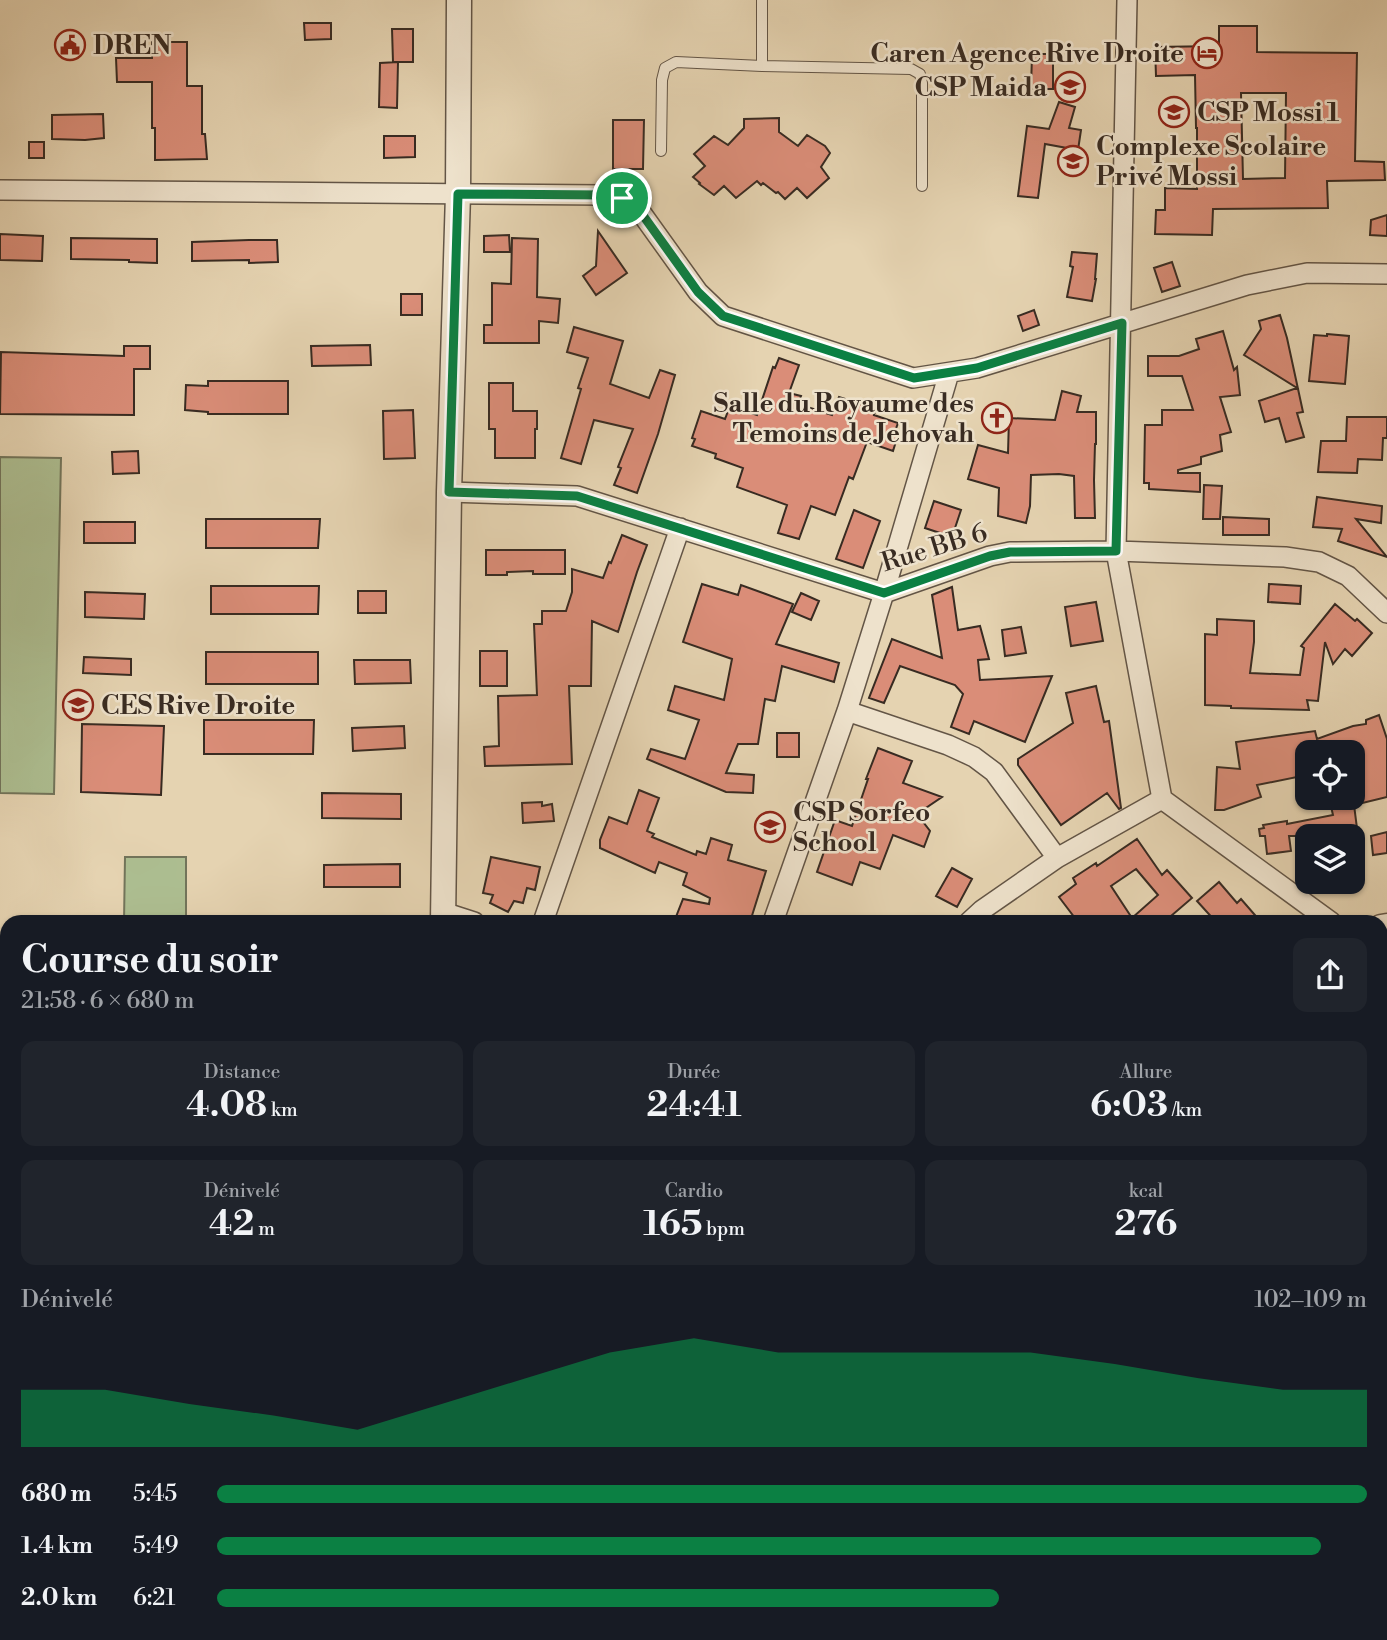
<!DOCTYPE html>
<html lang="fr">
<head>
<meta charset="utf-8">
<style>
	body { margin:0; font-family:"Libre Bodoni",serif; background:#20242c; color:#f1f3f6; height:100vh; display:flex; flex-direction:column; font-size:26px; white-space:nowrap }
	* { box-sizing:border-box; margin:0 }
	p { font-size:23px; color:#9ea1a6 }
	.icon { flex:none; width:38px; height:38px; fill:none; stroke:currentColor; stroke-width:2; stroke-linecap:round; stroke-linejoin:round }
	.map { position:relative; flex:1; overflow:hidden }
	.drawer { position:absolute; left:0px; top:915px; width:1388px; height:726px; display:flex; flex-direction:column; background:#171b24; border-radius:21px 21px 0 0; box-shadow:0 2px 5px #0004 }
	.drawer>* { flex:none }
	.tools { position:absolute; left:1295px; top:740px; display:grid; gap:14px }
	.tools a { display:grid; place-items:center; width:70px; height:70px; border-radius:14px; background:#171b24; box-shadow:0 2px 5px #0004; font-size:35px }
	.pin { position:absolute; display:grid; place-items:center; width:60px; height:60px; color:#fff; margin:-30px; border:4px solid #fff; border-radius:50%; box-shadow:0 2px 7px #0007 }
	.round { display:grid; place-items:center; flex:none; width:74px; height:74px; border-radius:14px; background:#20242c }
	.overview { display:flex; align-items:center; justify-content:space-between; height:119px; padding:0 21px }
	h1 { font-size:38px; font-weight:700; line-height:52px }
	.metrics { display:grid; grid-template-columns:repeat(3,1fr); gap:10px; height:119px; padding:7px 21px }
	.metrics div { display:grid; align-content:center; border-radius:14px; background:#20242c; text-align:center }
	.metrics b { font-size:35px; font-weight:700 }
	.metrics small { font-size:19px; font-weight:400 }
	.metrics p { font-size:19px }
	.chart { height:196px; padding:14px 21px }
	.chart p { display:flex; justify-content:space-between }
	.chart svg { width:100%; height:126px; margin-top:7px; fill:#0b8043; opacity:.7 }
	ul { padding:0 21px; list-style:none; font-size:23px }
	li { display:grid; grid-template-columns:112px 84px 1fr; align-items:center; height:52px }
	li i { height:18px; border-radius:9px; background:#0b8043 }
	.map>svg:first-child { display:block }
	.green { fill:#adbe91; stroke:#72745a; stroke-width:2 }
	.building { fill:#da8d78; stroke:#382b22; stroke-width:2; fill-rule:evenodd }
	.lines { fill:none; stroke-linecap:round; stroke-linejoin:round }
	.service-casing { stroke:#635546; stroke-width:12 }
	.minor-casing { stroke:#635546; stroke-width:22 }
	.tertiary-casing { stroke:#635546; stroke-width:27 }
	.path { stroke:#382b22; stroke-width:3.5; stroke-dasharray:2 3.5; stroke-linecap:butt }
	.service { stroke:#eee2cc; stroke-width:10 }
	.minor { stroke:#eee2cc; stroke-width:19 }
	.tertiary { stroke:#eee2cc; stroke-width:24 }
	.route-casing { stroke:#fff; stroke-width:14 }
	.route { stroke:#0b8043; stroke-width:9 }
	.labels { text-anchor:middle; stroke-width:5; stroke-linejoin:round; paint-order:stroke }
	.poi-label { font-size:26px; font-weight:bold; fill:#382b22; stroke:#eee2cc; text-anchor:start }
	.street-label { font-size:26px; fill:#382b22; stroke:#eee2cc }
</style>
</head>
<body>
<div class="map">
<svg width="1387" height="1640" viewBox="0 0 1387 1640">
	<rect width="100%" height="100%" fill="#e5d3b1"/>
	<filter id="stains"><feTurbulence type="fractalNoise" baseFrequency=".00286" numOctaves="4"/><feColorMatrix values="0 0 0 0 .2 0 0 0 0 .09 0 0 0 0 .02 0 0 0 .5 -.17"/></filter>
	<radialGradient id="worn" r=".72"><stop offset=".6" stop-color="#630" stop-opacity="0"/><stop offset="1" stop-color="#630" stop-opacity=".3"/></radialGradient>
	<path class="green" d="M0,457L61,458L54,794L0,793Z
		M125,857H186V922H124Z"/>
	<path class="building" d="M304,23H331V39L305,40Z
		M1219,26H1257V52L1357,53L1355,161L1384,162L1385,180L1327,181L1328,208L1213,209L1212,235L1155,234L1156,210H1165V188L1197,189V128H1196L1195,75L1156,76L1155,47L1219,46ZM1241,93H1286L1285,178L1243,179Z
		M392,29H413V62H393Z
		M152,42H187V86H202V134H205L207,159L155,160V128H152V82H117L116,58H152Z
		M1032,54H1053V89H1031Z
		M398,62L397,108L379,107L380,63Z
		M1059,102L1075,107L1069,128L1081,130L1078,150L1045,144L1038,198L1018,196L1027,126L1049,129Z
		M103,114L104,138L85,140L52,139V115Z
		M779,118V132L798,146L807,135L825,146L830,153L821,167L829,178L807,198L797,188L785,199L778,192L776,193L763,183L761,185L757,181L736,198L724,186L714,195L699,184L700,183L693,177L705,166L694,154L714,136L728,145L744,128V119Z
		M613,120H644L643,169H613Z
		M384,136H415V157L384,158Z
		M29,142H44V158H29Z
		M1387,215V236L1370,235L1371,220Z
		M598,231L627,273L596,295L583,276L596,266Z
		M0,234L43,236L42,261L0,260Z
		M509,235L510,252H484V236Z
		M71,238L157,239V263L129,262V260L71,259Z
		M512,238L538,239L537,297L560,299L558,323L539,321V343H484V325H492V283L511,284Z
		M249,240H277L278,262L249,263V260L192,261V242Z
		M1072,252L1097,254L1095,279H1096L1092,301L1067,297L1073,267L1070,266Z
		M1172,262L1180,286L1162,292L1154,268Z
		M401,294H422V315H401Z
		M1034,310L1039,325L1023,331L1018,316Z
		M1280,315L1287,338L1303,412L1297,413L1304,437L1286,442L1279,418L1265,422L1259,401L1297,388L1244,355L1261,329L1259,321Z
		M574,327L623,341L610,384L649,398L660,370L675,375L658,434L637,493L614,485L621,468L618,467L633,429L594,420L581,464L561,458L581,389L578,388L588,358L567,352Z
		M1223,331L1234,370L1237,367L1240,395L1220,397L1231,432L1220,435L1222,451L1201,457V464L1178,470V473H1200V492L1149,489V483H1144L1145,425H1162V410H1193L1182,376H1148V356H1179L1199,349L1196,339Z
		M1327,334L1349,336L1345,384L1309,381L1314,335L1327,336Z
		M370,345L371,365L312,366L311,346Z
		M124,346H150V369H134V415L0,414L1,352L124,356Z
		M779,358L799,365L789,393L801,396L798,404L832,415L839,397L876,409L874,415L898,423L894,434L898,435L893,451L867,442L853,479L849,477L835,515L811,506L799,539L778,533L787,505L737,487L743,468L715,458L716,454L692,446L695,439L692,438L701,411L725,419L730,406L757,415L773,367L775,368Z
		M208,381H288V414H208V412L185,410L186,385L208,386Z
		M489,383H513V411H537V429H535V458H495V429H489Z
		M1062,391L1081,396L1077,412H1096V444H1095L1094,480L1095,518H1075L1074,476L1059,474L1031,475L1030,506L1026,523L998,516L999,488L968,479L978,445L1008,453L1009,418L1055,420Z
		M413,410L415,458L384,459L383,411Z
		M1347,417H1387V438H1383L1382,460L1358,459L1357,473L1318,472L1321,441H1346Z
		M138,451L139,473L113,474L112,452Z
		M1204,485L1222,486L1220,519H1203Z
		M1317,497L1382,506L1381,523L1356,519L1387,557L1338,541L1342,529L1313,527Z
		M934,501L961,510L952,537L925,528Z
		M854,510L880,521L863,568L836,559Z
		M1223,517L1269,519V535H1223Z
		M206,519H320L318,548H206Z
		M84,522H135V543H84Z
		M622,535L647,545L637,572L618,632L592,621L591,686H569L572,764L485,766L484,747L499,746L498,696L537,695L534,624H542V611H566L572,592V569L603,578L609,562L611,563Z
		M486,550H565V574H533V571L507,572V575H486Z
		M702,584L738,595L741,585L793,604L776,644L839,663L834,682L782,666L775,701L765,699L758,744H738L726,773L754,775L753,793L726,792L647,759L651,749L685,759L699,720L668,710L675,686L724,700L732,659L683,642Z
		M1269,584L1301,586L1300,604L1268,602Z
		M211,586H319L318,614H211Z
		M952,587L958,630L980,626L989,659L978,660L980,680L1052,676L1025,742L974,721L969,734L951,727L963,694L955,685L900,666L884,703L869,698L892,639L942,658L932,595Z
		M358,591H386V613H358Z
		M85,592L145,594L144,619L85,617Z
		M801,593L819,601L811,620L792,612Z
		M1096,602L1103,641L1071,646L1065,607Z
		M1335,604L1355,621L1357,619L1372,633L1352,656L1345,649L1333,664L1325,642L1318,701L1307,700L1309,710L1231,708V706L1205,705V634L1217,635V619L1254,621V642L1250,673L1300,675L1304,648L1301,646Z
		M1021,627L1026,653L1005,656L1002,630Z
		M480,651H507V686H480Z
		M206,652H318V684H206Z
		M84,657L131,659V675L83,673Z
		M354,660H410L411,683L355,684Z
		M1096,686L1104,722L1109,721L1121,808L1119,809L1107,793L1061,825L1018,765V759L1073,723L1066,693Z
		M1379,715L1387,739V797L1354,805L1358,836H1289L1291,851L1267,854L1265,836H1260L1259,829L1264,828L1263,825L1287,821V824L1333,815L1329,798H1353V783L1359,782L1353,752H1307V775L1257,785L1261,797L1224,810H1215L1217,767L1240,769L1236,742L1315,731L1317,739L1353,726L1366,724V720Z
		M204,720H314L313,754H204Z
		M82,724L164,726L161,795L81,792Z
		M404,726L405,748L353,751L352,728Z
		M777,733H799V757H777Z
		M878,748L912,761L903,783L942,797L917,814L930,831L924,847L893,835L880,869L860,862L852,885L817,872L835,820L852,826L868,779H866Z
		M639,790L659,798L647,831L654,834L652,837L696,855L697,851L706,854L711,838L732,845L728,860L766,871L750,922H674L683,899L709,904L710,898L683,885L687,873L659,862L655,873L600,848V840L609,817L627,824Z
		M322,793L401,794V819L322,818Z
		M542,802V806L552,804L554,821L523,823L522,803Z
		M1387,832V853L1373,855L1371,836Z
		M1137,839L1162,875L1167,870L1192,898L1164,922H1078L1059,897L1076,884L1073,878L1096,863L1097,866ZM1136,869L1158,895L1132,918L1111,886Z
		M491,857L540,867L535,890L527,888L523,903L514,901L508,912L490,903L493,895L483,893Z
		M400,864V887H324V865Z
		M952,868L972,879L957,907L936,896Z
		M1219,882L1237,903L1241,899L1261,922H1216L1197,901Z"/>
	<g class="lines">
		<g class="service-casing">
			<path id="service" d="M762,66L911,69L920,74L922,83V186
				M661,151L662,80L665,68L676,62L762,66V0"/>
		</g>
		<g class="minor-casing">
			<path id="minor" d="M1127,0L1116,551L1162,799L1331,922
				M0,190L604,195L622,198L637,207L698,292L723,316L913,378L977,368L1247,285L1307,273L1387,274
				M449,492L577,496L884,593L990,556L1010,552L1116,551L1285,557L1319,562L1348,576L1387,613
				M847,711L948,745L974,757L994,772L1057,858
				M443,912L474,922
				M543,922L680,528
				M773,922L847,711L884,593L949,373
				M969,922L982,910L1057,858L1162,799
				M0,1247H7
				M1381,1325L1387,1307
				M1381,1453L1387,1455
				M0,1468H7
				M341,1634L345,1640
				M436,1640L443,1634
				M1274,1640L1276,1634"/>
		</g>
		<g class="tertiary-casing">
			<path id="tertiary" d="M443,922L449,492L458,194L459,0
				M1381,927L1387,926
				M590,1634L594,1640
				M1028,1640L1030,1634"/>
		</g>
		<path class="path" d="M1381,1020L1387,1037"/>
		<use href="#service" class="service"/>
		<use href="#minor" class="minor"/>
		<use href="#tertiary" class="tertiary"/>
	</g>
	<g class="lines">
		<g class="route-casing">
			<path id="route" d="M458,194L604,195L622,198L637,207L698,292L723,316L914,378L977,368L1122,323L1116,551L1010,552L990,556L884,593L577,496L449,492Z"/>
		</g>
		<use href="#route" class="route"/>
	</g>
	<defs>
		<g id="civic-ring" transform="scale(1.575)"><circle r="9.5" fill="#eee2cc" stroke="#8f2418" stroke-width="1.5"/><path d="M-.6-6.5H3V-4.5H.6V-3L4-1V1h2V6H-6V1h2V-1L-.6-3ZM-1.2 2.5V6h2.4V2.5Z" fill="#8f2418"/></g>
		<g id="hotel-ring" transform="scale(1.575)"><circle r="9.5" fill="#eee2cc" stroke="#8f2418" stroke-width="1.5"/><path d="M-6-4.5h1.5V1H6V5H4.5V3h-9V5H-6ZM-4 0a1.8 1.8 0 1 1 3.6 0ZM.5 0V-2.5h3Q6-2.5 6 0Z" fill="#8f2418"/></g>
		<g id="school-ring" transform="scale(1.575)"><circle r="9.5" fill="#eee2cc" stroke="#8f2418" stroke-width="1.5"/><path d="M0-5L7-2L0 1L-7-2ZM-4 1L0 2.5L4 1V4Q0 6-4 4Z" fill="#8f2418"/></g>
		<g id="church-ring" transform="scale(1.575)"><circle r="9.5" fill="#eee2cc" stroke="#8f2418" stroke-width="1.5"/><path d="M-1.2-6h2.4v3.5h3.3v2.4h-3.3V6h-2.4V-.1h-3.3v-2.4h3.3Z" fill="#8f2418"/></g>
	</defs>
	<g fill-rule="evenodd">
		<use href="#civic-ring" x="70" y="45"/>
		<use href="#hotel-ring" x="1207" y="53"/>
		<use href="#school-ring" x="1070" y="87"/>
		<use href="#school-ring" x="1174" y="112"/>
		<use href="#school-ring" x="1073" y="161"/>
		<use href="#church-ring" x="997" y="418"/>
		<use href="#school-ring" x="78" y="705"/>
		<use href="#school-ring" x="770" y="827"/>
	</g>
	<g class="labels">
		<g class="poi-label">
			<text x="93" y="54">DREN</text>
			<text x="1184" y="62" text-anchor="end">Caren Agence Rive Droite</text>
			<text x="1047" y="96" text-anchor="end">CSP Maida</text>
			<text x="1197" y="121">CSP Mossi 1</text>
			<text x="1096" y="155">Complexe Scolaire<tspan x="1096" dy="30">Privé Mossi</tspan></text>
			<text x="974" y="412" text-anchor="end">Salle du Royaume des<tspan x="974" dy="30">Temoins de Jehovah</tspan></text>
			<text x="101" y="714">CES Rive Droite</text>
			<text x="793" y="821">CSP Sorfeo<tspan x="793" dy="30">School</tspan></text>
		</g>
		<g class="street-label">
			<text transform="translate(934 547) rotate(-17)" y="9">Rue BB 6</text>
		</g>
	</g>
	<rect width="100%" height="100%" filter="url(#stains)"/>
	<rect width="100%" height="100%" fill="url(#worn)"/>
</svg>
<div class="tools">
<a><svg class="icon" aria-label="locate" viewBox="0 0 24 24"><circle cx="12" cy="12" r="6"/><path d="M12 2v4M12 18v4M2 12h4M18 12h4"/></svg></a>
<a><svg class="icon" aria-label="layers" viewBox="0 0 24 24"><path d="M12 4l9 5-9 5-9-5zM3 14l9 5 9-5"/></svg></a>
</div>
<div class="pin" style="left:622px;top:198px;background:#1e9e55"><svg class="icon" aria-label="arrive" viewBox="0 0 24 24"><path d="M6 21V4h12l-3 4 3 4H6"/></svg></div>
<section class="drawer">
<div class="overview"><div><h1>Course du soir</h1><p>21:58 · 6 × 680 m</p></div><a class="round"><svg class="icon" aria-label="share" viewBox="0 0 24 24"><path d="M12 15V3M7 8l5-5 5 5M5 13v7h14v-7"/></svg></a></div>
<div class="metrics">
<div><p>Distance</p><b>4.08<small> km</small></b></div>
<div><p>Durée</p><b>24:41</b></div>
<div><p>Allure</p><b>6:03<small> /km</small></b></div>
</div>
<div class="metrics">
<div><p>Dénivelé</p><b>42<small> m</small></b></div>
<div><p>Cardio</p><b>165<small> bpm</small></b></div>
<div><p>kcal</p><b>276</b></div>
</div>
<div class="chart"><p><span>Dénivelé</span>102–109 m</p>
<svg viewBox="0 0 160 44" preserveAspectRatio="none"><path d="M0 44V24L10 24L20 29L30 33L40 38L50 29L60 20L70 11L80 6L90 11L100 11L110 11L120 11L130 15L140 20L150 24L160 24V44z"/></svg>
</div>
<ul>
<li><b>680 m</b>5:45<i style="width:100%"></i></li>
<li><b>1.4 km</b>5:49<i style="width:96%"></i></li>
<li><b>2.0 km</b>6:21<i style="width:68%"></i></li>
</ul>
</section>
</div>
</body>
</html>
